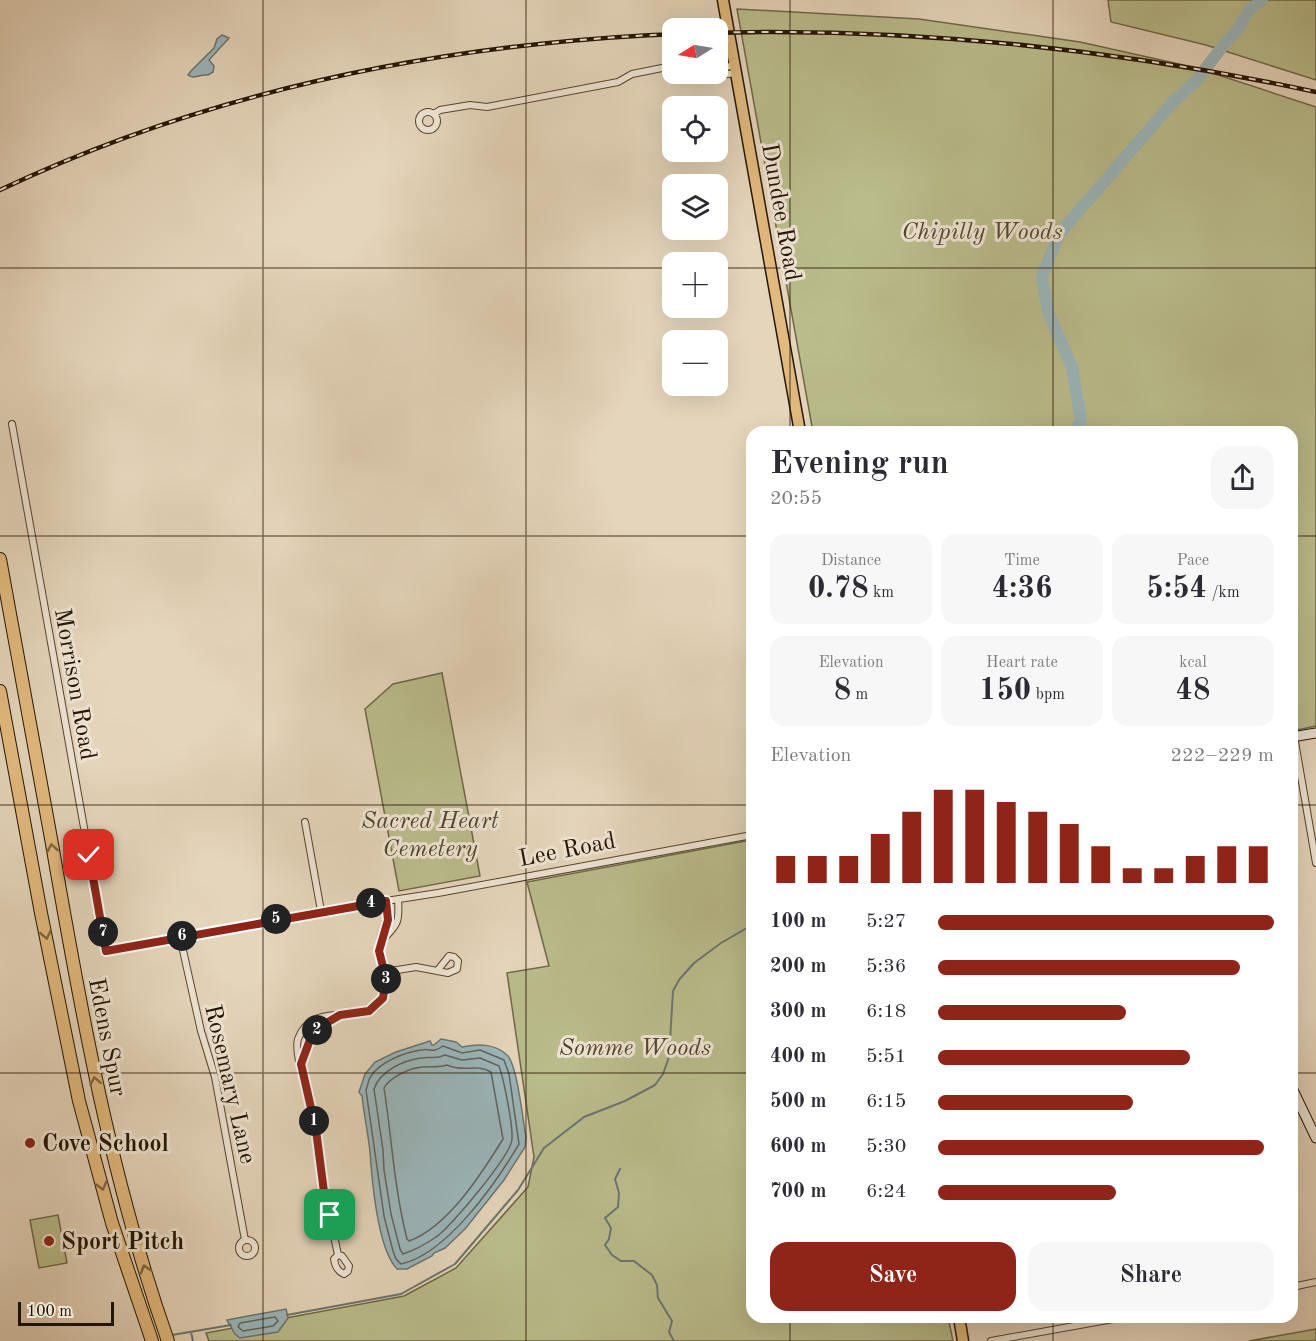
<!DOCTYPE html>
<html lang="en">
<head>
<meta charset="utf-8">
<style>
	body { margin:0; font-family:"Old Standard TT",serif; background:#f7f7f7; color:#2b2b33; height:100vh; display:flex; flex-direction:column; font-size:22px; white-space:nowrap }
	* { box-sizing:border-box; margin:0 }
	p { font-size:20px; color:#7c7c81 }
	.icon { flex:none; width:33px; height:33px; fill:none; stroke:currentColor; stroke-width:2; stroke-linecap:round; stroke-linejoin:round }
	.map { position:relative; flex:1; overflow:hidden }
	.sheet { position:absolute; left:746px; top:426px; width:552px; height:897px; display:flex; flex-direction:column; background:#fff; border-radius:18px; box-shadow:0 6px 24px #0002 }
	.sheet>* { flex:none }
	.needle { width:39px; rotate:259deg }
	.controls { position:absolute; left:662px; top:18px; display:grid; gap:12px }
	.controls a { display:grid; place-items:center; width:66px; height:66px; border-radius:12px; background:#fff; box-shadow:0 6px 24px #0002; font-size:30px }
	.scale { position:absolute; left:18px; bottom:15px; width:96px; box-sizing:border-box; padding-left:6px; border:3px solid #241402; border-top:0; font-size:16px; line-height:21px; white-space:nowrap; color:#241402; -webkit-text-stroke:4px #eee4d3; paint-order:stroke }
	.pin { position:absolute; display:grid; place-items:center; width:51px; height:51px; color:#fff; margin:-26px; border-radius:12px; box-shadow:0 3px 9px #0006 }
	.km { position:absolute; width:30px; height:30px; margin:-15px; border-radius:50%; background:#222; color:#fff; font-size:16px; line-height:30px; text-align:center }
	.round { display:grid; place-items:center; flex:none; width:63px; height:63px; border-radius:18px; background:#f7f7f7 }
	.overview { display:flex; align-items:center; justify-content:space-between; height:102px; padding:0 24px }
	h1 { font-size:33px; font-weight:700; line-height:45px }
	.figures { display:grid; grid-template-columns:repeat(3,1fr); gap:9px; height:102px; padding:6px 24px }
	.figures div { display:grid; align-content:center; border-radius:15px; background:#f7f7f7; text-align:center }
	.figures b { font-size:30px; font-weight:700 }
	.figures small { font-size:16px; font-weight:400 }
	.figures p { font-size:16px }
	.chart { height:168px; padding:12px 24px }
	.chart p { display:flex; justify-content:space-between }
	.chart svg { width:100%; height:108px; margin-top:6px; stroke:#8f2418; stroke-width:6 }
	.action { display:flex; gap:12px; margin-top:auto; padding:12px 24px }
	.action a { flex:1; height:69px; border-radius:18px; background:#8f2418; color:#fff; font-size:24px; font-weight:700; line-height:69px; text-align:center }
	.action a+a { background:#f7f7f7; color:#2b2b33 }
	ul { padding:0 24px; list-style:none; font-size:20px }
	li { display:grid; grid-template-columns:96px 72px 1fr; align-items:center; height:45px }
	li i { height:15px; border-radius:8px; background:#8f2418 }
	.map>svg:first-child { display:block }
	.green { fill:#babc8c; stroke:#6f6847; stroke-width:1.5 }
	.water { fill:#9bb6bb; stroke:#6b7571; stroke-width:1.5 }
	.lines { fill:none; stroke-linecap:round; stroke-linejoin:round }
	.shore { stroke:#60655e; stroke-width:1.5 }
	.stream { stroke:#6b7571; stroke-width:2 }
	.river { stroke:#9bb6bb; stroke-width:12 }
	.street-casing { stroke:#544430; stroke-width:8 }
	.secondary-casing { stroke:#241402; stroke-width:11 }
	.primary-casing { stroke:#241402; stroke-width:13 }
	.highway-casing { stroke:#241402; stroke-width:14 }
	.street { stroke:#eee4d3; stroke-width:6 }
	.secondary { stroke:#eee4d3; stroke-width:9 }
	.primary { stroke:#e2ba7e; stroke-width:10 }
	.highway { stroke:#e2ba7e; stroke-width:12 }
	.rail-casing { stroke:#241402; stroke-width:4.5 }
	.rail { stroke:#eee4d3; stroke-width:2; stroke-dasharray:7; stroke-linecap:butt }
	.oneway { stroke:#836740 }
	.route-casing { stroke:#fff; stroke-width:12 }
	.route { stroke:#8f2418; stroke-width:8 }
	.grid { fill:none; stroke:#241402; stroke-width:1.5; stroke-opacity:0.55 }
	.poi-dot { fill:#8f2418; stroke:#eee4d3; stroke-width:2 }
	.labels { text-anchor:middle; stroke-width:6; stroke-linejoin:round; paint-order:stroke }
	.street-label { font-size:24px; fill:#241402; stroke:#eee4d3 }
	.park-label { font-size:24px; font-style:italic; fill:#51462b; stroke:#eee4d3 }
	.poi-label { font-size:24px; font-weight:bold; fill:#241402; stroke:#eee4d3; text-anchor:start }
</style>
</head>
<body>
<div class="map">
<svg width="1316" height="1341" viewBox="0 0 1316 1341">
	<rect width="100%" height="100%" fill="#e5d5bb"/>
	<filter id="stains"><feTurbulence type="fractalNoise" baseFrequency=".00333" numOctaves="4"/><feColorMatrix values="0 0 0 0 .2 0 0 0 0 .09 0 0 0 0 .02 0 0 0 .5 -.17"/></filter>
	<radialGradient id="worn" r=".72"><stop offset=".6" stop-color="#630" stop-opacity="0"/><stop offset="1" stop-color="#630" stop-opacity=".3"/></radialGradient>
	<path class="green" d="M1108,0H1316V80L1206,45L1111,22Z
		M737,9L919,19L1080,42L1197,68L1316,107V726L1292,731V432H813Z
		M442,673L480,876L399,891L365,709L393,684Z
		M751,840L752,1317H948L953,1341H209L206,1333L404,1296L456,1268L528,1187L534,1157L507,973L549,966L527,882Z
		M58,1215L67,1263L39,1268L30,1220Z
		M1316,1329V1341H1249Z"/>
	<path class="water" d="M222,35L229,38L209,60L214,66L213,72L208,75C199,74 194,80 188,75L191,71L214,48L217,39Z
		M441,1039L456,1042L462,1047C478,1044 494,1043 507,1055C517,1063 523,1122 526,1137L525,1147L504,1180L465,1229L445,1248L434,1253L432,1256L407,1269H397C377,1248 372,1181 370,1152C368,1133 364,1115 362,1096L359,1092L365,1074L375,1062L396,1052L430,1041L432,1045H434Z
		M286,1309L288,1318L278,1332L240,1338L235,1334L227,1320Z"/>
	<g class="lines">
		<path class="shore" d="M443,1046L462,1053L480,1050L504,1060L509,1074L519,1144C496,1183 447,1254 401,1264L396,1259L393,1251L384,1216L366,1090C368,1085 368,1080 371,1076C380,1062 405,1052 421,1050C432,1048 432,1054 443,1046Z
			M445,1055L462,1060L480,1058L499,1066C504,1080 513,1125 512,1139C512,1154 450,1228 436,1237C426,1244 415,1250 403,1254L400,1249L391,1214L384,1170L383,1150L374,1089C380,1071 404,1060 421,1058C432,1056 434,1060 445,1055Z
			M447,1065C466,1073 475,1063 491,1072L503,1139C482,1173 448,1227 409,1241L407,1239C394,1188 392,1139 384,1088C390,1077 410,1068 422,1067C431,1066 438,1068 447,1065Z
			M275,1317L278,1321L273,1326L243,1331L238,1327L240,1323Z"/>
		<path class="stream" d="M620,1169L615,1179L619,1193L618,1207L605,1218L611,1228L609,1239L605,1245L612,1255L621,1261H634L652,1275L657,1285L658,1298L672,1321L669,1332L674,1341
			M287,1315L401,1294L455,1264L518,1190L544,1148L584,1117L625,1101L655,1085L663,1074L669,1057L673,991L679,980L694,963L721,943L752,925
			M191,1332L193,1341
			M172,1335L231,1325"/>
		<path class="river" d="M1074,432L1081,421L1072,367L1048,312L1042,277L1059,234L1173,102L1196,81L1225,43L1238,29L1249,10L1262,0"/>
		<g class="street-casing">
			<path id="street" d="M717,69L735,65
				M699,74L711,76L736,73
				M419 121a9 9 0 1 1 18 0a9 9 0 1 1-18 0Z
				M434,114L440,110L470,105L487,107L618,82L632,74L672,66
				M12,424L106,951L321,911L438,893L752,835
				M1294,736L1316,863
				M305,822L321,911
				M180,937L201,1031L215,1077L245,1240
				M381,942C396,925 400,925 398,900
				M385,972L416,967L448,973L457,969L458,961L454,957L449,956L437,971
				M301,1063C306,1040 318,1025 340,1015
				M239 1248a8 8 0 1 1 16 0a8 8 0 1 1-16 0Z
				M338,1255L342,1256L349,1266L348,1271L344,1274C337,1271 335,1266 334,1259L338,1255C334,1234 328,1213 324,1192C319,1171 319,1150 316,1129C312,1110 293,1053 298,1039C316,991 380,1039 386,986C387,973 379,962 379,950C379,931 391,921 386,901
				M1292,1287L1316,1282
				M991,1341L1124,1317"/>
		</g>
		<g class="secondary-casing">
			<path id="secondary" d="M1292,737L1316,733
				M1292,1088L1316,1138"/>
		</g>
		<g class="primary-casing">
			<path id="primary" d="M723,0L800,432
				M959,1317L963,1341"/>
		</g>
		<g class="highway-casing">
			<path id="highway" d="M0,559C18,654 35,749 52,844C81,1012 111,1180 168,1341
				M0,691L41,913L79,1101L112,1223L152,1341"/>
		</g>
		<use href="#street" class="street"/>
		<use href="#secondary" class="secondary"/>
		<use href="#primary" class="primary"/>
		<use href="#highway" class="highway"/>
		<g class="rail-casing">
			<path id="rail" d="M0,190C402,0 888,0 1316,92"/>
		</g>
		<use href="#rail" class="rail"/>
	</g>
	<defs><path id="oneway-chevron" d="M-2-3.5L2.5 0L-2 3.5" fill="none" stroke-width="1.6" stroke-linecap="round" stroke-linejoin="round" transform="scale(1.5)"/></defs>
	<g class="oneway">
		<use href="#oneway-chevron" transform="translate(52 848) rotate(-100)"/>
		<use href="#oneway-chevron" transform="translate(46 935) rotate(79)"/>
		<use href="#oneway-chevron" transform="translate(95 1081) rotate(-101)"/>
		<use href="#oneway-chevron" transform="translate(102 1186) rotate(75)"/>
		<use href="#oneway-chevron" transform="translate(145 1269) rotate(-107)"/>
	</g>
	<g class="lines">
		<g class="route-casing">
			<path id="route" d="M89,855L106,951L386,901L388,920L379,951L386,978L383,998L369,1011L340,1015L323,1025L311,1037L301,1064L316,1130L324,1192L330,1215"/>
		</g>
		<use href="#route" class="route"/>
	</g>
	<path class="grid" d="M263,0V1341M526,0V1341M790,0V432M1053,0V432M0,268H672M717,268H1316M0,536H752M1292,536H1316M0,805H752M1292,805H1316M0,1073H752M1292,1073H1316M790,1317V1341M1053,1317V1341"/>
	<g class="poi-dot">
		<circle cx="30" cy="1143" r="6"/>
		<circle cx="49" cy="1241" r="6"/>
	</g>
	<g class="labels">
		<g class="street-label">
			<text transform="translate(782 212) rotate(80)" y="8">Dundee Road</text>
			<text transform="translate(76 684) rotate(80)" y="8">Morrison Road</text>
			<text transform="translate(567 849) rotate(-11)" y="8">Lee Road</text>
			<text transform="translate(108 1037) rotate(79)" y="8">Edens Spur</text>
			<text transform="translate(231 1084) rotate(77)" y="8">Rosemary Lane</text>
		</g>
		<g class="park-label">
			<text x="982" y="239">Chipilly Woods</text>
			<text x="430" y="828">Sacred Heart<tspan x="430" dy="28">Cemetery</tspan></text>
			<text x="635" y="1055">Somme Woods</text>
		</g>
		<g class="poi-label">
			<text x="42" y="1151">Cove School</text>
			<text x="61" y="1249">Sport Pitch</text>
		</g>
	</g>
	<rect width="100%" height="100%" filter="url(#stains)"/>
	<rect width="100%" height="100%" fill="url(#worn)"/>
</svg>
<div class="controls">
<a><svg class="needle" viewBox="-14 -14 28 28"><path d="M0-13l5 13h-10z" fill="#e53935"/><path d="M0 13l5-13h-10z" fill="#7c7c81"/></svg></a>
<a><svg class="icon" aria-label="locate" viewBox="0 0 24 24"><circle cx="12" cy="12" r="6"/><path d="M12 2v4M12 18v4M2 12h4M18 12h4"/></svg></a>
<a><svg class="icon" aria-label="layers" viewBox="0 0 24 24"><path d="M12 4l9 5-9 5-9-5zM3 14l9 5 9-5"/></svg></a>
<a>+</a>
<a>−</a>
</div>
<div class="scale">100 m</div>
<div class="pin" style="left:330px;top:1215px;background:#1e9e55"><svg class="icon" aria-label="arrive" viewBox="0 0 24 24"><path d="M6 21V4h12l-3 4 3 4H6"/></svg></div>
<div class="pin" style="left:89px;top:855px;background:#d93025"><svg class="icon" aria-label="check" viewBox="0 0 24 24"><path d="M5 12l5 5 9-10"/></svg></div>
<b class="km" style="left:314px;top:1121px">1</b>
<b class="km" style="left:317px;top:1030px">2</b>
<b class="km" style="left:386px;top:979px">3</b>
<b class="km" style="left:371px;top:903px">4</b>
<b class="km" style="left:276px;top:919px">5</b>
<b class="km" style="left:182px;top:936px">6</b>
<b class="km" style="left:103px;top:932px">7</b>
<section class="sheet">
<div class="overview"><div><h1>Evening run</h1><p>20:55</p></div><a class="round"><svg class="icon" aria-label="share" viewBox="0 0 24 24"><path d="M12 15V3M7 8l5-5 5 5M5 13v7h14v-7"/></svg></a></div>
<div class="figures">
<div><p>Distance</p><b>0.78<small> km</small></b></div>
<div><p>Time</p><b>4:36</b></div>
<div><p>Pace</p><b>5:54<small> /km</small></b></div>
</div>
<div class="figures">
<div><p>Elevation</p><b>8<small> m</small></b></div>
<div><p>Heart rate</p><b>150<small> bpm</small></b></div>
<div><p>kcal</p><b>48</b></div>
</div>
<div class="chart"><p><span>Elevation</span>222–229 m</p>
<svg viewBox="0 0 160 44" preserveAspectRatio="none"><path d="M5 44V33M15 44V33M25 44V33M35 44V24M45 44V15M55 44V6M65 44V6M75 44V11M85 44V15M95 44V20M105 44V29M115 44V38M125 44V38M135 44V33M145 44V29M155 44V29"/></svg>
</div>
<ul>
<li><b>100 m</b>5:27<i style="width:100%"></i></li>
<li><b>200 m</b>5:36<i style="width:90%"></i></li>
<li><b>300 m</b>6:18<i style="width:56%"></i></li>
<li><b>400 m</b>5:51<i style="width:75%"></i></li>
<li><b>500 m</b>6:15<i style="width:58%"></i></li>
<li><b>600 m</b>5:30<i style="width:97%"></i></li>
<li><b>700 m</b>6:24<i style="width:53%"></i></li>
</ul>
<div class="action"><a>Save</a><a>Share</a></div>
</section>
</div>
</body>
</html>
